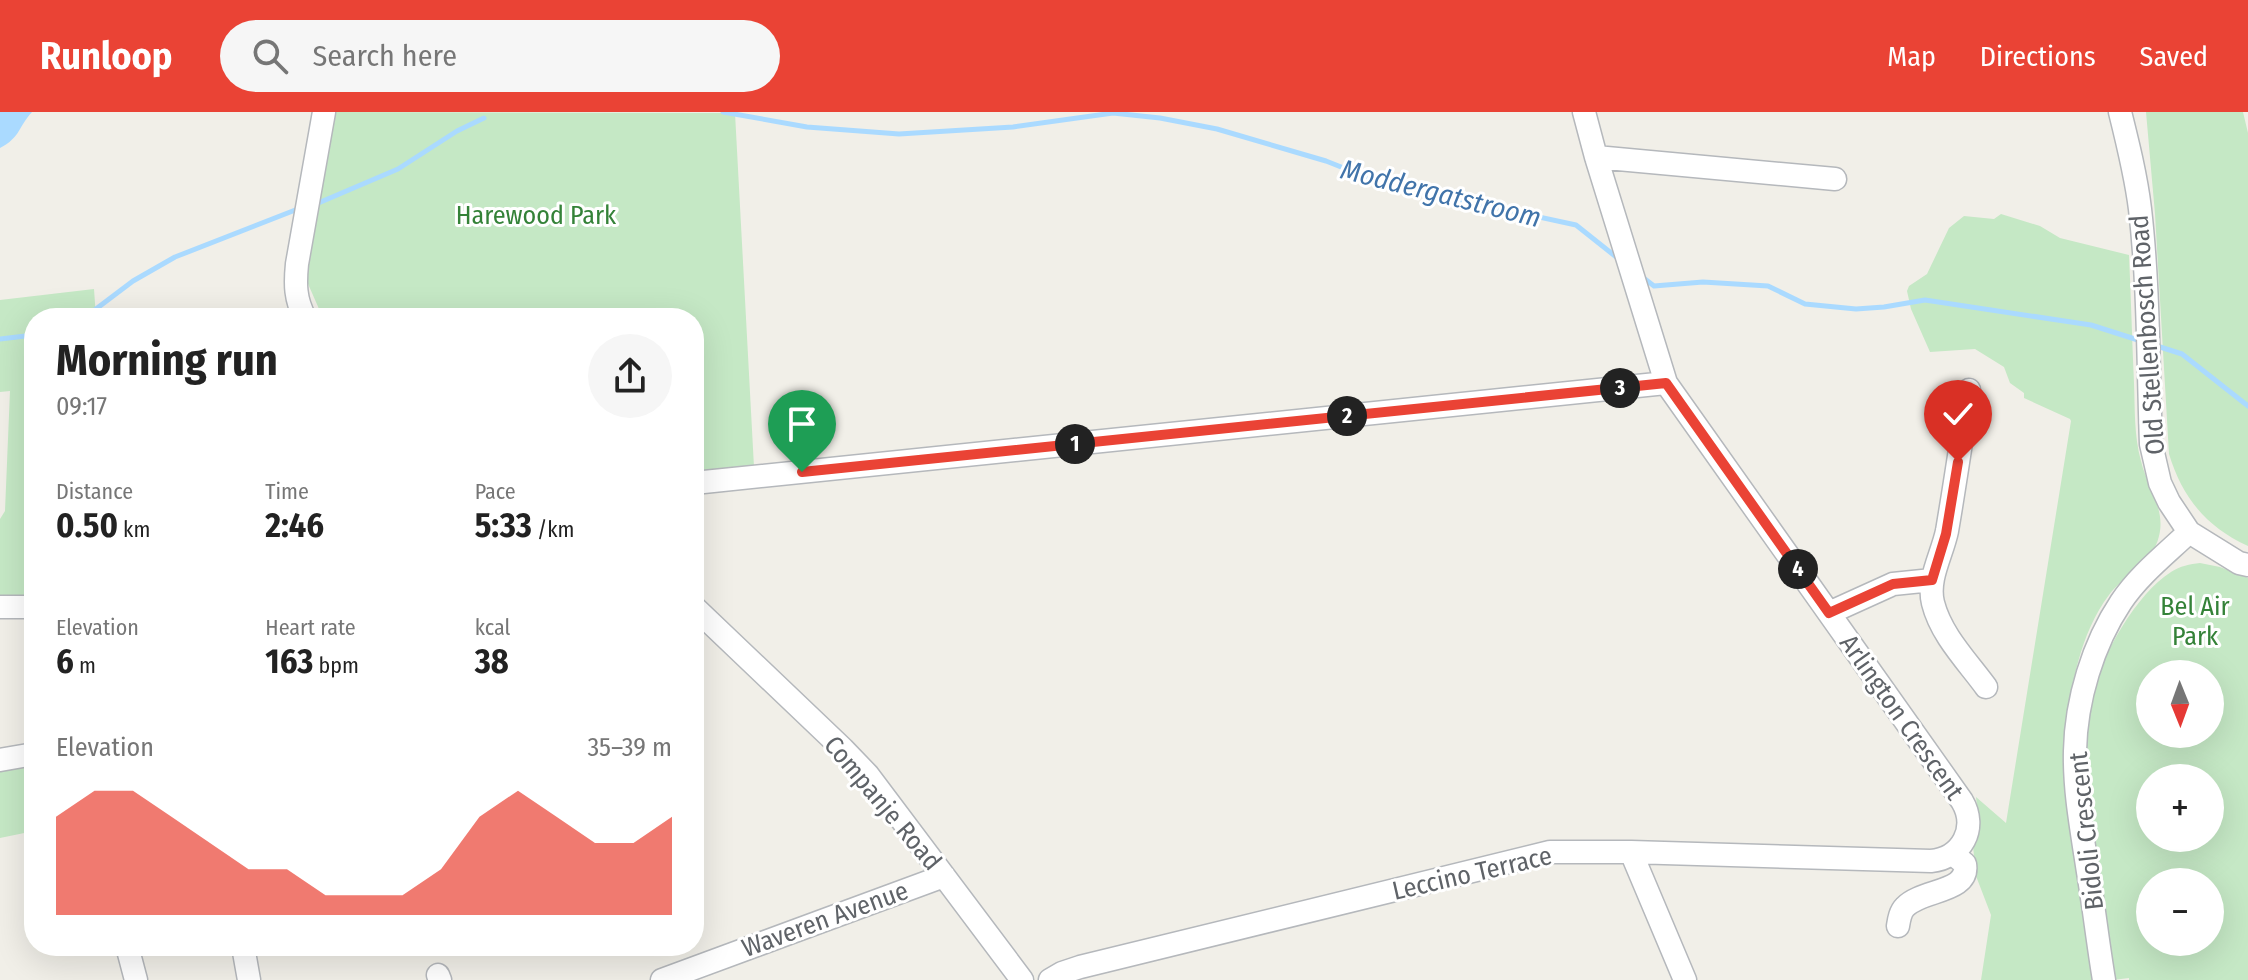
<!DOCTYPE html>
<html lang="en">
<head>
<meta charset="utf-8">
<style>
	body { margin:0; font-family:"Fira Sans Condensed",sans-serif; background:#f6f6f6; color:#222; height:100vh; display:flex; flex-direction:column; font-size:30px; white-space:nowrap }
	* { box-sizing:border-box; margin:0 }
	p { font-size:26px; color:#767676 }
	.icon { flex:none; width:44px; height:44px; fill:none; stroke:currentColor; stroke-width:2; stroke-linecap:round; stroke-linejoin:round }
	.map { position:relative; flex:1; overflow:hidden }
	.details { position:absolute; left:24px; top:196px; width:680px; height:648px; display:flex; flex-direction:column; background:#fff; border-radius:32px; box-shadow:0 8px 32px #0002 }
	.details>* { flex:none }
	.needle { width:52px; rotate:179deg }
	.tools { position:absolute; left:2136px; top:548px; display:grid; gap:16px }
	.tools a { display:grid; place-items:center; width:88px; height:88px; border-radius:50%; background:#fff; box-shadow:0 8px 32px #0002; font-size:40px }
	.pin { position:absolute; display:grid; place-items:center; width:68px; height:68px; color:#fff; margin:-82px -34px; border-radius:50% 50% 50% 0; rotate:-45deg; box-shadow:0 0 8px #0007 }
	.pin .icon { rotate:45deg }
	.km { position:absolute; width:40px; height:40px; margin:-20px; border-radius:50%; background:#222; color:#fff; font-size:22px; line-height:40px; text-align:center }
	.round { display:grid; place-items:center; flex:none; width:84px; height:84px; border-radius:42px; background:#f6f6f6 }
	.summary { display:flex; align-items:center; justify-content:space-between; height:136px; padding:0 32px }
	h1 { font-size:44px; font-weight:700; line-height:60px }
	.metrics { display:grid; grid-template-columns:repeat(3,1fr); gap:12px; height:136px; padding:8px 32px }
	.metrics div { display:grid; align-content:center }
	.metrics b { font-size:34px; font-weight:700 }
	.metrics small { font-size:22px; font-weight:400 }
	.metrics p { font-size:22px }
	.chart { height:224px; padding:16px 32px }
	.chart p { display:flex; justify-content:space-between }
	.chart svg { width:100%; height:144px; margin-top:8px; fill:#ea4335; opacity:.7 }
	header { display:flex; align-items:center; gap:48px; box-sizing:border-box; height:112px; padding:0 40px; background:#ea4335; color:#fff }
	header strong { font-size:38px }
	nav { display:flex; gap:44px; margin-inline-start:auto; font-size:28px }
	.search { width:560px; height:72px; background:#f6f6f6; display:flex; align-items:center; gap:20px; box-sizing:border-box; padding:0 28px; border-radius:44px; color:#767676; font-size:30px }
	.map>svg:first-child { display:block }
	.green { fill:#c5e8c5; fill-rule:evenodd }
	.water { fill:#aadaff }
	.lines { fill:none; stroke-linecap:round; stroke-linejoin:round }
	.stream { stroke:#aadaff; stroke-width:5 }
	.minor-casing { stroke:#b5b8bc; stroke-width:25 }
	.minor { stroke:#fff; stroke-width:22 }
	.route-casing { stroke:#fff; stroke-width:16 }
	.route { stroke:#ea4335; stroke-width:10 }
	.labels { text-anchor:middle; stroke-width:6; stroke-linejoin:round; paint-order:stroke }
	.park-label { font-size:26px; fill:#348238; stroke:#fff }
	.street-label { font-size:26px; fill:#5f6368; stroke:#fff }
	.water-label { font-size:28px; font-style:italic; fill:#4174aa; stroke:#fff }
</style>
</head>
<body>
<header>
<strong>Runloop</strong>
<div class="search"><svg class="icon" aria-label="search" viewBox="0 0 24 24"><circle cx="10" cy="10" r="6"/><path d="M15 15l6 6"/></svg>Search here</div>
<nav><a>Map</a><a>Directions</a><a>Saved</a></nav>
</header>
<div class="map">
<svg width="2248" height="868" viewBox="0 0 2248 868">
	<rect width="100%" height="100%" fill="#f1efe8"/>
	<path class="green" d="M335,0L735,1L754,355L694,361V206H323L305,165Z
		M2146,0H2243L2248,21V434C2206,415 2182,385 2169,342L2155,102Z
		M2001,102L2040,114L2060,126L2129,143C2131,186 2132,228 2134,271C2135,297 2134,324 2141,349C2147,375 2166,397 2159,424C2153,451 2124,463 2109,483C2080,521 2071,575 2065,621L2093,868H1981L1991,803L1976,764L1973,734L1979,712L1976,685L2006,711L2071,309L2070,307L2024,286V281L2010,271L2004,255L1975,237L1930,240L1911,197L1907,179L1909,174L1927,162L1949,116L1964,104L1994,107Z
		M94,177L96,206H34V274L32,275L34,283V495H0V407L5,399L10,279L0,280V188Z
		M2200,451L2220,455L2248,466V868H2129V866L2113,868L2084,656C2084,632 2086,606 2092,582C2101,544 2137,481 2171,460C2180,454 2190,452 2200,451ZM2150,562H2210V622H2150ZM2150,666H2210V726H2150ZM2150,770H2210V830H2150Z
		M34,642V719L0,726V648Z"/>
	<path class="water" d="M0,0H32C18,15 21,25 0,36Z"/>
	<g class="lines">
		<path class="stream" d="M723,0L807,15L899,22L1013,15L1113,1L1160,6L1217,17L1326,49L1394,76L1442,84L1576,113L1620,148
			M316,92L398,57L457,19L484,6
			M1641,164L1654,174L1703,170L1768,174L1805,192L1856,197L1884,195L1925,188L2091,213L2138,228
			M84,206L133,169L175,145L303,95
			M0,227L34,223
			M2157,234L2182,242L2248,294"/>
		<g class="minor-casing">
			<path id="minor" d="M2120,0C2128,32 2136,64 2140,97C2149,175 2148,254 2151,332L2160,371L2169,390L2189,420L2239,451L2248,453
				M1596,45L1835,67
				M305,206C295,187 295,172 297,152L324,0
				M1969,278C1962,325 1955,372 1947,419C1942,443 1927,467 1933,491C1941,523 1967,549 1986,575
				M694,371L1666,271
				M0,495H34
				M694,495L843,637L868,663L1022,868
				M1829,501L1893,472L1932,468
				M0,648L34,642
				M1631,740L1685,868
				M1898,814C1899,808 1900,800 1905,795C1922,777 1970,781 1965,752L1953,742
				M127,834L136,868
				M244,840L249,868
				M438,863L440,868
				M662,868L944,764
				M1050,868L1062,861L1080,855L1550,740H1631L1931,749C1962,746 1978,716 1962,689L1666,271L1596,45L1584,0
				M2104,868C2098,832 2094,796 2088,760C2082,720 2074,679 2075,639C2076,588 2093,532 2121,490C2139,463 2166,442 2189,420"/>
		</g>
		<use href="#minor" class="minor"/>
	</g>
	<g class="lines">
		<g class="route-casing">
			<path id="route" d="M802,360L1666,271L1829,501L1893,472L1932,468L1946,422L1958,350"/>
		</g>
		<use href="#route" class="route"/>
	</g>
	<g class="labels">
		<g class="park-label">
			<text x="536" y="112">Harewood Park</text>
			<text x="2195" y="503">Bel Air<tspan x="2195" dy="30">Park</tspan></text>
		</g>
		<g class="street-label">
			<text transform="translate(2147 223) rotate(-94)" y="9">Old Stellenbosch Road</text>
			<text transform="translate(1902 605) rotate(55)" y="9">Arlington Crescent</text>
			<text transform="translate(883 691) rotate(50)" y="9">Companje Road</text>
			<text transform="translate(2086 719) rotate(-96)" y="9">Bidoli Crescent</text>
			<text transform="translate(1472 761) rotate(-13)" y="9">Leccino Terrace</text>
			<text transform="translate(825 807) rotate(-20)" y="9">Waveren Avenue</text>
		</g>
		<g class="water-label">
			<text transform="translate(1441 81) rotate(14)" y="10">Moddergatstroom</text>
		</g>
	</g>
</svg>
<div class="tools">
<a><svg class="needle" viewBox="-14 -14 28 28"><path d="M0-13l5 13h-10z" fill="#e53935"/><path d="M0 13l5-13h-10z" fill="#767676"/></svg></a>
<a>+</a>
<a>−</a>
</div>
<div class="pin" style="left:802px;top:360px;background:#1e9e55"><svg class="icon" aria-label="arrive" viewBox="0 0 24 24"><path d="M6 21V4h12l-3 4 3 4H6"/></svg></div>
<div class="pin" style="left:1958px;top:350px;background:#d93025"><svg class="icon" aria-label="check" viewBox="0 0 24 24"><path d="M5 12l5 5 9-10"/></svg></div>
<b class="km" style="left:1075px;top:332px">1</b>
<b class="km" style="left:1347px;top:304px">2</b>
<b class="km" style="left:1620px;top:276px">3</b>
<b class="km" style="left:1798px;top:457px">4</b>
<section class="details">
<div class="summary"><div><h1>Morning run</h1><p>09:17</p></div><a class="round"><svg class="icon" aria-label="share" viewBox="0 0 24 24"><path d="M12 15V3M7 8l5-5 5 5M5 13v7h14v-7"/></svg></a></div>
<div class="metrics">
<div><p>Distance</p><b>0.50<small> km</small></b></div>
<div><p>Time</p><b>2:46</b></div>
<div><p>Pace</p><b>5:33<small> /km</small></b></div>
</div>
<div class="metrics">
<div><p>Elevation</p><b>6<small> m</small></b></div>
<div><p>Heart rate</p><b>163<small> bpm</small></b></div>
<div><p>kcal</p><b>38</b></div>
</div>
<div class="chart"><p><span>Elevation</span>35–39 m</p>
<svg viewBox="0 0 160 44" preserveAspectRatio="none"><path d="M0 44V14L10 6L20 6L30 14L40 22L50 30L60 30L70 38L80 38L90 38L100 30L110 14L120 6L130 14L140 22L150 22L160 14V44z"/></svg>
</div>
</section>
</div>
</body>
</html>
